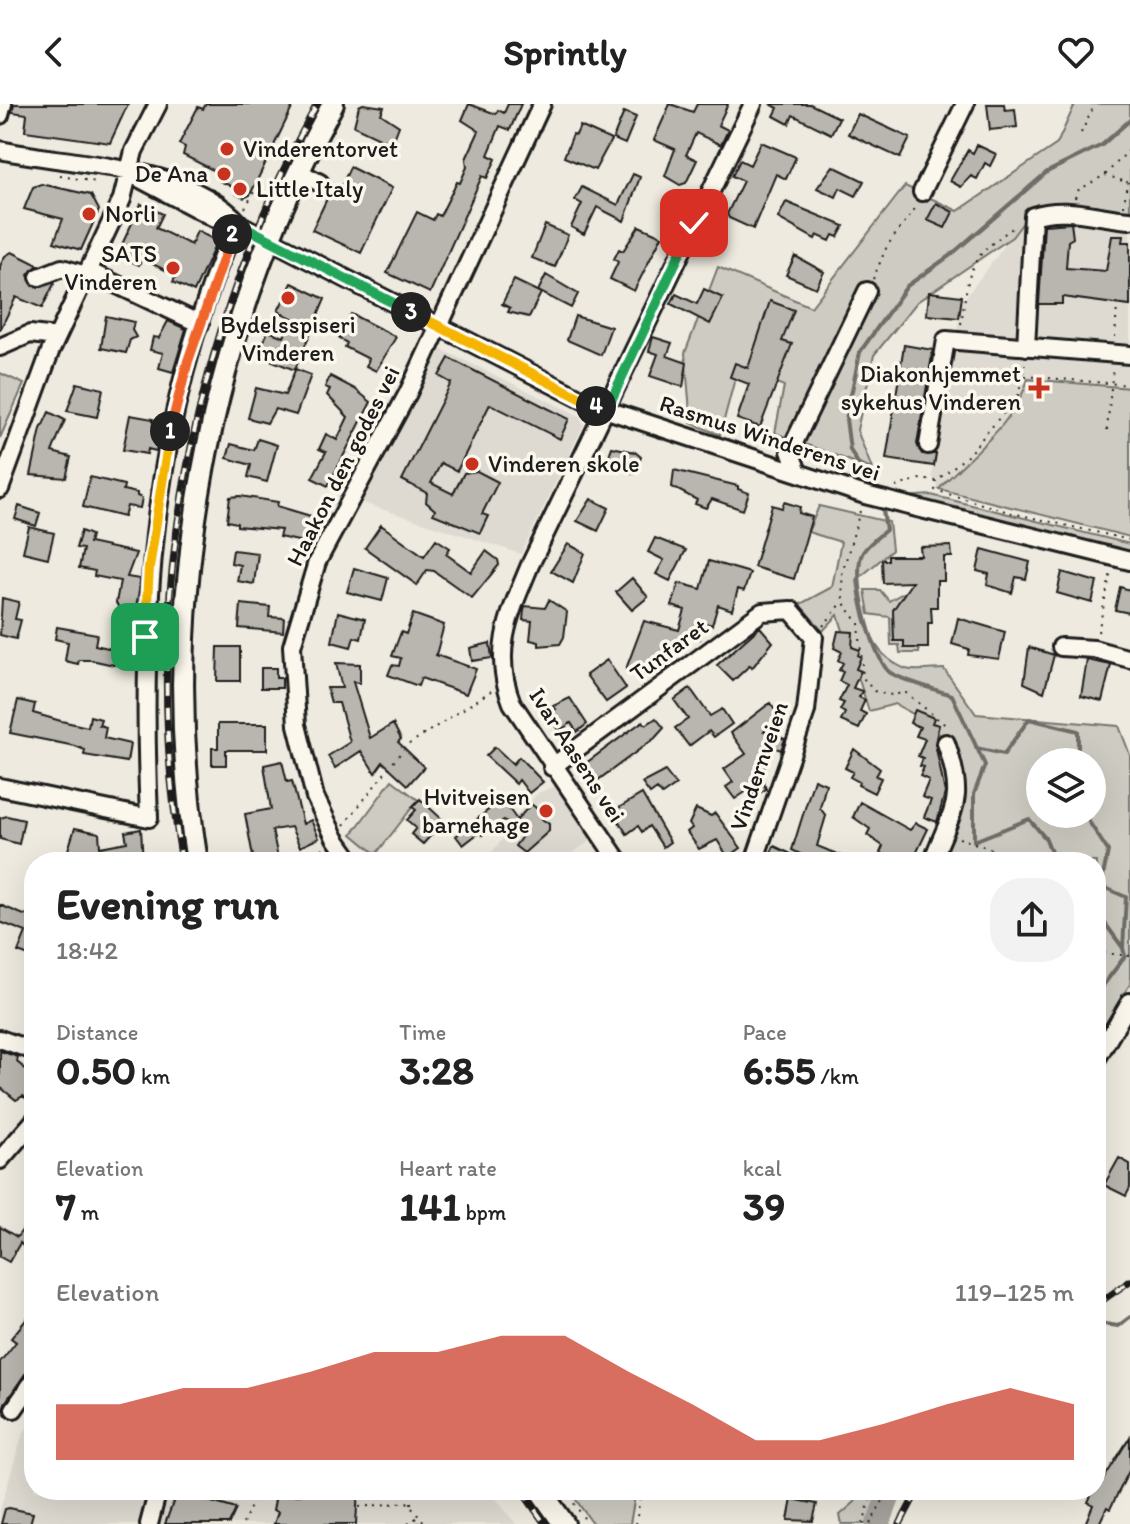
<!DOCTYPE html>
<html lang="en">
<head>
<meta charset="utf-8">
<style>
	body { margin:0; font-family:Itim,sans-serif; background:#f2f2f2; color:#222; height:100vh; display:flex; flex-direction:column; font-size:30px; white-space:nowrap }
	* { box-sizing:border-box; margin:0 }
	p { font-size:26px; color:#767676 }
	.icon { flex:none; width:44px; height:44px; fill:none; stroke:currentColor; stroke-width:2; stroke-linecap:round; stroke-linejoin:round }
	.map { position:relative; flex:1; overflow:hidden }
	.sheet { position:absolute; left:24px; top:748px; width:1082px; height:648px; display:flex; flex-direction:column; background:#fff; border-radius:32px; box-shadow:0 8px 32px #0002 }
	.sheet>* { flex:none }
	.controls { position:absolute; left:1026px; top:644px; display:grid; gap:16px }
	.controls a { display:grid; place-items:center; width:80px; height:80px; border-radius:50%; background:#fff; box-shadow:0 8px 32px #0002; font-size:40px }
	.pin { position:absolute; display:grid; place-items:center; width:68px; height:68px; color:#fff; margin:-34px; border-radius:16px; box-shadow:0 4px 12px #0006 }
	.km { position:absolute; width:40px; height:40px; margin:-20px; border-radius:50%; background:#222; color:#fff; font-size:22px; line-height:40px; text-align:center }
	.round { display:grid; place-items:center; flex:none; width:84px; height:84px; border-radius:32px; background:#f2f2f2 }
	.headline { display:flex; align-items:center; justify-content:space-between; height:136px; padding:0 32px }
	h1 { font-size:44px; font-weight:700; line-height:60px }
	.metrics { display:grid; grid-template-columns:repeat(3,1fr); gap:12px; height:136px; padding:8px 32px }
	.metrics div { display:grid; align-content:center }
	.metrics b { font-size:40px; font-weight:700 }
	.metrics small { font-size:22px; font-weight:400 }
	.metrics p { font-size:22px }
	.chart { height:224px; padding:16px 32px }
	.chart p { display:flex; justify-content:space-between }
	.chart svg { width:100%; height:144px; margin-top:8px; fill:#c8321e; opacity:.7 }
	header { display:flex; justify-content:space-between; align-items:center; height:104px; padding:0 32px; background:#fff; font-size:36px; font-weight:700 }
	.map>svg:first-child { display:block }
	.built { fill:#dedad1 }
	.green { fill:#ceccc2; stroke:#75746f; stroke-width:2; fill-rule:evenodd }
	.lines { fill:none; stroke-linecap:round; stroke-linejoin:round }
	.stream { stroke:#6f6d69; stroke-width:4 }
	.river { stroke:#a6a39d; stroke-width:24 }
	.building { fill:#b9b6af; stroke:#1c1c1c; stroke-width:2 }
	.minor-casing { stroke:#1c1c1c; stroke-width:22 }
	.major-casing { stroke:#1c1c1c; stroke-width:26 }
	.path { stroke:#1c1c1c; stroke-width:2; stroke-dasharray:2 6; stroke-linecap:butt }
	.minor { stroke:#fbf7ec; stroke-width:16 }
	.major { stroke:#fbf7ec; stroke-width:20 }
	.rail-casing { stroke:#1c1c1c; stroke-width:7 }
	.rail { stroke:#fbf7ec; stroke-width:4; stroke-dasharray:12; stroke-linecap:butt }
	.split-1-casing { stroke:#fff; stroke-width:16 }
	.split-2-casing { stroke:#fff; stroke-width:16 }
	.split-3-casing { stroke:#fff; stroke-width:16 }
	.split-4-casing { stroke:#fff; stroke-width:16 }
	.split-5-casing { stroke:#fff; stroke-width:16 }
	.split-1 { stroke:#f5b400; stroke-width:10 }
	.split-2 { stroke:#f0652b; stroke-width:10 }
	.split-3 { stroke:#22a559; stroke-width:10 }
	.split-4 { stroke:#f5b400; stroke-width:10 }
	.split-5 { stroke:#22a559; stroke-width:10 }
	.poi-dot { fill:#c8321e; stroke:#fbf7ec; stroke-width:3 }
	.labels { text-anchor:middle; stroke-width:7; stroke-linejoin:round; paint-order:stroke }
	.poi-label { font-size:24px; fill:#1c1c1c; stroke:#fbf7ec; text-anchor:start }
	.street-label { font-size:24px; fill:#1c1c1c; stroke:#fbf7ec }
</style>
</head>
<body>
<header><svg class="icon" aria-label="back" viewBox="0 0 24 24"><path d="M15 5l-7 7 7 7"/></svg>Sprintly<svg class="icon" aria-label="heart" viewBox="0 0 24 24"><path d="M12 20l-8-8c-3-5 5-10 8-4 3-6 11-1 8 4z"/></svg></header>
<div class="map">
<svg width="1130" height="1420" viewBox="0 0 1130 1420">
	<rect width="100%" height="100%" fill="#eeeadf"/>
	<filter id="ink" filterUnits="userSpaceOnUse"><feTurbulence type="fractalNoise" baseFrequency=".0125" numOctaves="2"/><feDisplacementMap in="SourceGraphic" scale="16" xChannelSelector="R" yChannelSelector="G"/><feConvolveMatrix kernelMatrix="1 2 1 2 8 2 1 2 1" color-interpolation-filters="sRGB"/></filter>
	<g filter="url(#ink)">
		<path class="built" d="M1037,99L1130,108V433L939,385L932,371L962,198Z
			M441,245L580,312L583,322L521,450L360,398Z
			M555,682L592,736L558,758H493L489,752L508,728L504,724L538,689Z
			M34,1310V1386H489L516,1420H0V1406L21,1335Z"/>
		<path class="green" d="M1075,0H1130V108L1037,100L1012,133L917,198L874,251L857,326L872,365L775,329L784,282L738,263L720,331L691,319L685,249L718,163L811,203L905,82L958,107L1057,40Z
			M0,269L24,280L0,334Z
			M1028,275L1130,284V433L939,385C970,350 1014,322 1028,275Z
			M931,391L1130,440V450L902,393Z
			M819,402L889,418L892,446L857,476C861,511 869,551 906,565C917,568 933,565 944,565L976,610L1119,622L1130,651V880L1096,936V758H969L943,746L952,721L948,639L926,617L895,600L869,607L838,511L818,532L793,504L832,483L841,438L808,428ZM1040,658H1092V710H1040Z
			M865,486H880L889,497L908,486L919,525V549H900L899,541H891L890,513L869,510Z
			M392,676L418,696L376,750L352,730Z
			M569,1386H636L630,1420H593Z
			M860,1386H899L881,1420H842L840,1411L855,1398Z"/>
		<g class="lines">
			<path class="stream" d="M871,381L850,346L846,315L860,248L907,182L952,150L1047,68L1102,41L1130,16
				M883,406L886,426C879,432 868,440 863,448C850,468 872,550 888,567C896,575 938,586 952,591L985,661L974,690V737L1029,715L1046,735L1055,758
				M976,644L1004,650L1029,615L1078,627V646L1073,658
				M1084,710L1108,747L1101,782L1126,793L1123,844
				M1096,807L1123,844L1125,852L1096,891
				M1096,1224L1105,1220L1118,1222L1130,1213"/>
			<path class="river" d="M878,1420L891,1386"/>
		</g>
		<path class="building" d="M14,0H128L110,39L25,27L27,10L12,8Z
			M206,0H294L250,91L244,94L236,90L237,85L220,77L223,71L183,51L185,43L179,40L198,3L203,5Z
			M363,0L384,3L381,10L399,22L392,40L354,22L359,2Z
			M469,0L496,10L498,6L504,9L508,0H521L510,26L500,22L488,51L496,55L487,74L482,72L430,189L387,169L417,108L433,116L436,110L440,112L457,78L460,79L467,63L466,55L479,27L462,16Z
			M670,0L693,8L697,0H728L718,21L728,26L721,41L696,29L686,51L697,56L686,79L680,81L665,72L675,45L654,36Z
			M770,0H810L839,14L831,30L793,11L789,20L774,12L778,4Z
			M987,0H1004L1005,6L1015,5L1017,23L990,26Z
			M624,8L636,13L625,40L613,35Z
			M858,10L910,34L900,54L848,30Z
			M580,22L611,36L595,66L564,53L573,30L576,31Z
			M761,38L796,53L786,75L776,70L753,125L729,114L727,110L743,77L732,72L740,56L750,61Z
			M977,41L996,50L990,62L985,59L977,75L971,72L961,83L950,77L968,46L973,49Z
			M833,62L864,77L856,92L840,84L836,93L817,84Z
			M350,63L392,84L361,149L312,126L332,84L339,88Z
			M633,70L640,73L624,117L597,103L584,130L571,123L582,100L575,96L582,83L618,101Z
			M41,80L91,91L99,106L81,146L54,138L63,115L24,105L33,83Z
			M786,98L844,122L838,133L833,131L830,137L817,131L815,135L778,114Z
			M936,99L953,108L945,124L927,116Z
			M141,100L163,110L156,124L191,141L197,127L217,137L194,188L173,178L176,171L142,155L139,161L117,151Z
			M1071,119L1073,134L1068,137L1066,164L1106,167L1112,132H1123L1122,138H1130V202L1062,193V200H1039L1044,121Z
			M545,121L568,131L555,163L532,154Z
			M639,122L662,132L634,187L610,175L618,158L614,155L619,145L623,147Z
			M12,148L38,161L28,171L33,182L42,183L55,178L42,204L16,193L0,226V162L5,152Z
			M795,152L824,168L816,184L786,171Z
			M546,171L578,190L571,204L538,187Z
			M514,176L541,189L529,213L508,208L510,204L502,200Z
			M292,179L325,195L295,265L311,271L296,311L275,305L267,319L248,314L256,284L285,291L295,266L258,251L268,227L284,233L292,214L278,207Z
			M704,185L723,194L710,220L671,200L676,190L697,200Z
			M929,188L962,192L959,214L927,211Z
			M770,197L794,206L782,237L792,240L760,323L737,315L749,280L730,273L735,259L748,264Z
			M351,210L396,233L376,267L366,262L369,255L345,243L347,239L339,234Z
			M106,212L134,218L132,226L136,233L130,236L126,249L101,244Z
			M575,212L611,223L601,251L567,236Z
			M168,217L186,225L173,268L159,264L163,249L150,246L153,233L159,234Z
			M653,233L672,239L667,252L687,259L683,283L650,272L658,250L649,247Z
			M904,241L933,246L917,340L922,350H936L934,362L886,355Z
			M449,254L569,315L560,335L490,300L457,367L441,359L431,379L453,390L464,369L477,367L498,378L482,410L488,412L480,429L433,410L435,406L426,398L427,389L402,376L451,279L439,272Z
			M330,272L355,285L371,298L328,382L312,374L326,348L319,345L326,330L337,336L348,313L327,291L330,285L325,283Z
			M77,279L103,285L97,313L67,307Z
			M49,308L65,316L52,348L71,353L66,374L31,371L41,325Z
			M130,311L153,315V321L161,322L156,347L148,345L147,350L123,346Z
			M258,335L277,341L267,378L248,373L251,361L227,354L231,340L254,346Z
			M612,343L635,348L641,353L635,370L606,360Z
			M674,366L738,382V385L749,389L743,406L712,395L706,404L695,400L697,396L672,383Z
			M90,373L124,381L123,386L137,389V392L142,394L140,404L127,402L124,413L83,403Z
			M240,392L278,398L277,402L314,413L308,439L279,433L281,426L237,422V419L227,417L230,393Z
			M591,395L609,404L598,427L577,417Z
			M784,398L800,403L799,409L812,413L794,475L754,463L772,401L782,404Z
			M19,402L40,409L36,422L15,415Z
			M381,421L424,452L436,435L450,444L446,450L471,468L486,447L498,456L499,461L472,494L434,467L427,466L417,481L365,444Z
			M29,423L54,429L48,454L23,448Z
			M81,427L91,431L89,439L136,449L127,473L140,475L139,487L136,503L128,509L122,508L116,499L120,477L94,472L95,467L79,464L83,445L76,444Z
			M655,434L686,446L670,477L656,470L664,456L648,448Z
			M568,440L585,449L573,479L551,467Z
			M951,442L952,453H944V477H937V503H931L932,519H928V544H904V537H894L893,506L912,478L883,479L882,456H888V452H921L920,443Z
			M982,445L1030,458L1026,475L1016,473L1012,489L987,481L989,470L977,467Z
			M233,446L258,449L254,480L237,477L240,461L231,459Z
			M709,457L750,469L744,487L738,485L732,506L718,501L712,521L705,519L700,535L685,531L681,546L674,544L667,564L657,562L655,569L626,565L644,517L679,526L685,506L672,502L679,479L701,485Z
			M354,464L388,474L382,497L347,488Z
			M1062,468L1097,478L1092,499L1057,489Z
			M632,474L648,493L632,506L616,488Z
			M1120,483L1130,486V509L1115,506Z
			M2,494L19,498L15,515L21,516L16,535L0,531Z
			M549,496L567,508L564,533L560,540L539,542V538L530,536L532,517L523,516L524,506L525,502L545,504Z
			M241,500L270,503L269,513L284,514L283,528L239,524Z
			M338,508L365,515L361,535L354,533L351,543L332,538Z
			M413,510L444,521L436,551L476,565L466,590L421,574L418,582L388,571L392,561L399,562L401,554L392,552L401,528L406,530Z
			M958,514L1005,528L999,555L968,551L969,545L952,540Z
			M57,523L97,530L95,541L117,546L114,561L91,556H79L78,560L65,557L68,538L55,535Z
			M760,523L773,538L752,564L750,561L733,577L717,561Z
			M838,527L853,528L852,543L860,546L858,551L861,553L856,565L861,567L853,584L862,587L859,593L865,596L860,607L866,610L859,625L841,617L845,609L840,606L844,599L839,597L847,581L839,577L843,568L839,566L843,559L838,556L842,548L834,544Z
			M490,539L492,554L472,557L470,544Z
			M218,543H240V577H217Z
			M1029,543L1054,551L1044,588L1024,579Z
			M607,556L626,584L606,598L586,571Z
			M1087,556L1111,561L1102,597L1081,592Z
			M336,559L360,560V579L353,578L370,634L393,620L401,635L398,638L424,663L408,681L383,658L375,669L361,647L335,664L328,652L350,638L339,599H331L327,584H342Z
			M261,564H276V574H282V584H261Z
			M690,584L710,612L722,605L732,620L714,633L709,627L689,642L675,624L688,615L674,596Z
			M570,594L587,620L577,628L571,619L559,627L547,611L556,605L553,602Z
			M18,596L35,600L33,609L61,617L88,623L90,612L101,615L99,621L106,623L104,634L130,640L127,658L84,651L85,646L75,642L10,629Z
			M770,599L781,615L764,627L785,635L781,646L773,643L761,672L766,685L755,692L750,685L735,695L726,683L733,678L724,665L746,650L731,629Z
			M915,606L934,614L932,619L939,621L935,639L945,689L937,718L924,713L931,696L922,693L929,676L920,672L924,663L920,662L923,654L918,652L925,635L916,632L920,623L910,619Z
			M656,614L664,624L655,634L590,682L578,665L643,617L646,621Z
			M218,620H267V646H226V661H212V644H218Z
			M495,643L513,660L519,653L543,678L529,689L519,676L516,680L486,652Z
			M854,645L880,665L876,672L881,674L874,689L858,681L859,678L850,673L853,668L845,664Z
			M282,657L287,678L292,677L303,720L311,716L319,734L300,743L291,723L272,726L279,758H254L245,710L271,705L264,661Z
			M665,667L676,681L662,691L657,685L650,690L642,679Z
			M814,675L826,680L820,704L826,712L817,742L857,758H816L792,746Z
			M642,690L670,738L663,743L649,722L642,728L638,722L627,730L616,713L620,710L617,705Z
			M420,695L444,717L423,740L411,730L416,724L407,716L416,706L412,703Z
			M502,695L517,716L531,700L545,711L542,715L549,720V727L524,749L515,742L523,731L504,716L482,731L480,728L463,741L456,732Z
			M860,698L910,726L916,719L928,725L912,758H894L896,755L880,749L883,742L867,731L870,725L853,713Z
			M696,705L711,712L715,709L741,744L728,753L717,736L699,745L687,728L692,724L689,720Z
			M7,712L24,716L19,740L0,735V714Z
			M75,724L99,729L100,743L127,738L125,728L141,725L143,758H117L98,752L97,756L67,749Z
			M774,742L808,758H776L768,755Z
			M0,801L24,811L34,808V854L18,848L26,828L0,818Z
			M0,947L18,953L17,958L34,972V1001L23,992L16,996L0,983Z
			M1119,1054L1130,1060V1084L1126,1092L1104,1081Z
			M0,1123L17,1133L23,1125L33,1132L25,1144L20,1139L9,1158L0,1153Z
			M34,1206V1265L25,1270L5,1299L0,1315V1258L16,1238L11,1234Z
			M1130,1333V1365L1110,1405L1107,1403L1099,1420H1085L1093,1401L1088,1398L1099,1374L1103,1376Z
			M301,1386H358L356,1420H274L278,1408L273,1406L276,1391H300Z
			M177,1388L236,1405L229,1420H165Z
			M792,1395L817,1400L813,1417L788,1416Z
			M9,1404L33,1409L30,1420H1L5,1405Z"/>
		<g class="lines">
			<g class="minor-casing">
				<path id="minor" d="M0,11L3,0
					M0,46C75,62 187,60 240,120
					M299,68L320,79
					M129,69L216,115L241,121L595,302L865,391L1130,457
					M922,88L965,0
					M88,167L200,220
					M39,173L62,164L86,171
					M0,243L30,230L57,233
					M1026,243L1033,112C1066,101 1097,114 1130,116
					M928,341L946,236L1130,251
					M798,368L790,347L867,187
					M0,385L50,248L122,95L134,47L158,0
					M1061,543L1094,545L1130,555
					M552,663L762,508L791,506L814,533L806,607L754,758
					M0,683L149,714C140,504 151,313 237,117
					M352,758L335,734L315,693L297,621L292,542L317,458L408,289L542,0
					M619,758L512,599C491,547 510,509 530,461L753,0
					M932,758C952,704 967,700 946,639
					M0,935L34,947
					M1096,956L1130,898
					M0,1056L34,1017
					M14,1305L34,1276
					M149,1420L158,1386"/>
			</g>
			<g class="major-casing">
				<path id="major" d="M197,758C156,500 208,228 333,0
					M540,1386L564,1420"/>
			</g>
			<path class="path" d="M1081,29L1095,0
				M1105,71L1126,78
				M60,72L97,78
				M1075,94L1077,87L1105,71L1130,45
				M1124,102L1127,78L1130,80
				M245,104L259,79
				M873,175L887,142L917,102
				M961,220C970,162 967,155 1017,121
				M1115,233L1117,202
				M1025,272L1130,281
				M1107,326L1113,263
				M936,377L935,386L1012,409L1130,436
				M896,383L918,375L936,377L967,352L1018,292L1025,260
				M860,407L842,470L843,498L859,519L863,574L874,587L888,591L906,589L948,623
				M823,522L842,499
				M1098,528L1111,468
				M344,721L406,642L491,587
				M959,734L1031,758
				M312,758L324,743
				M1096,848L1130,852
				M269,1386L299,1390
				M565,1386L588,1420
				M800,1386C818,1394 845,1403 860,1386
				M411,1400L412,1386
				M359,1403L407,1398L425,1420
				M243,1420L258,1386
				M408,1420L419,1412
				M418,1420L419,1413
				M636,1420L641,1386
				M863,1420L873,1386
				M870,1420L889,1386"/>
			<use href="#minor" class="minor"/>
			<use href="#major" class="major"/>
			<g class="rail-casing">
				<path id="rail" d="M182,758C137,502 193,226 317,0
					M1096,1201L1130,1177
					M521,1386L545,1420
					M900,1420L918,1386"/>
			</g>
			<use href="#rail" class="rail"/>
		</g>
	</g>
	<g class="lines" filter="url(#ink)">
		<g class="split-1-casing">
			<path id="split-1" d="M145,533L149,464L170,327"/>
		</g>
		<g class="split-2-casing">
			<path id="split-2" d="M170,327L188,257L232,130"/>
		</g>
		<g class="split-3-casing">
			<path id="split-3" d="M232,130L236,120L241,121L411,208"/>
		</g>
		<g class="split-4-casing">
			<path id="split-4" d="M411,208L596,302"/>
		</g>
		<g class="split-5-casing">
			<path id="split-5" d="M596,302L607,305L694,119"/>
		</g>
		<use href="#split-1" class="split-1"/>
		<use href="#split-2" class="split-2"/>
		<use href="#split-3" class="split-3"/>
		<use href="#split-4" class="split-4"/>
		<use href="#split-5" class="split-5"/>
	</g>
	<g class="poi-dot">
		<circle cx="227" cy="45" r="8"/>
		<circle cx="224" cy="70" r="8"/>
		<circle cx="240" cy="85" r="8"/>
		<circle cx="89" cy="110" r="8"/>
		<circle cx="173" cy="164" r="8"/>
		<circle cx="288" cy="194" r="8"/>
		<path d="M1035 272h8v8h8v8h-8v8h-8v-8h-8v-8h8z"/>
		<circle cx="472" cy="360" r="8"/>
		<circle cx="546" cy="707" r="8"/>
	</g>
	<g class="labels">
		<g class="poi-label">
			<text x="243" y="53">Vinderentorvet</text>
			<text x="208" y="78" text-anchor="end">De Ana</text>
			<text x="256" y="93">Little Italy</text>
			<text x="105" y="118">Norli</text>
			<text x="157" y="158" text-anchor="end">SATS<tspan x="157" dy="28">Vinderen</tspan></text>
			<text x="288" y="229" text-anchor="middle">Bydelsspiseri<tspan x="288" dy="28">Vinderen</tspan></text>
			<text x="1021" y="278" text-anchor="end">Diakonhjemmet<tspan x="1021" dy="28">sykehus Vinderen</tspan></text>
			<text x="488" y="368">Vinderen skole</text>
			<text x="530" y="701" text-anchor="end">Hvitveisen<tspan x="530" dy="28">barnehage</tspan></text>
		</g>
		<g class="street-label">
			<text transform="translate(770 334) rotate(18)" y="8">Rasmus Winderens vei</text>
			<text transform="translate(343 362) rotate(-63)" y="8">Haakon den godes vei</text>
			<text transform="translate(669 546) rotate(-36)" y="8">Tunfaret</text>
			<text transform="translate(577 651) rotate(57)" y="8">Ivar Aasens vei</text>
			<text transform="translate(759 662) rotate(-71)" y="8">Vindernveien</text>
		</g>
	</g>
</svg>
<div class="controls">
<a><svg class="icon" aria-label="layers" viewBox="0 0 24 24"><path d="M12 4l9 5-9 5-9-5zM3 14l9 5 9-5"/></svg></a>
</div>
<div class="pin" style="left:145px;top:533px;background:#1e9e55"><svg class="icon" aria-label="arrive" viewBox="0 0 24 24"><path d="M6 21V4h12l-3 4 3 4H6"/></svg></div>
<div class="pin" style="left:694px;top:119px;background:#d93025"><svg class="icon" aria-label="check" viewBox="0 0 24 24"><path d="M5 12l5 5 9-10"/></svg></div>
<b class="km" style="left:170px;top:327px">1</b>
<b class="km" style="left:232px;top:130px">2</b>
<b class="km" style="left:411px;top:208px">3</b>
<b class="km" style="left:596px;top:302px">4</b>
<section class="sheet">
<div class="headline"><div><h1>Evening run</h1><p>18:42</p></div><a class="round"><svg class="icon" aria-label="share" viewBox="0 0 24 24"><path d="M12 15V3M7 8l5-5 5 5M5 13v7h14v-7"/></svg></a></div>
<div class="metrics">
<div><p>Distance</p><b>0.50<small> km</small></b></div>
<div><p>Time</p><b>3:28</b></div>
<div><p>Pace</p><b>6:55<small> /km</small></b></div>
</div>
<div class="metrics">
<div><p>Elevation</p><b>7<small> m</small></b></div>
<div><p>Heart rate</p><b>141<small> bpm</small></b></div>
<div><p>kcal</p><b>39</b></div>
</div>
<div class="chart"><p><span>Elevation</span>119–125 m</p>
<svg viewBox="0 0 160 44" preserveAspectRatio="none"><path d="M0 44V27L10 27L20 22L30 22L40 17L50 11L60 11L70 6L80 6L90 17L100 27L110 38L120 38L130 33L140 27L150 22L160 27V44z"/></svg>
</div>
</section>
</div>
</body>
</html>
